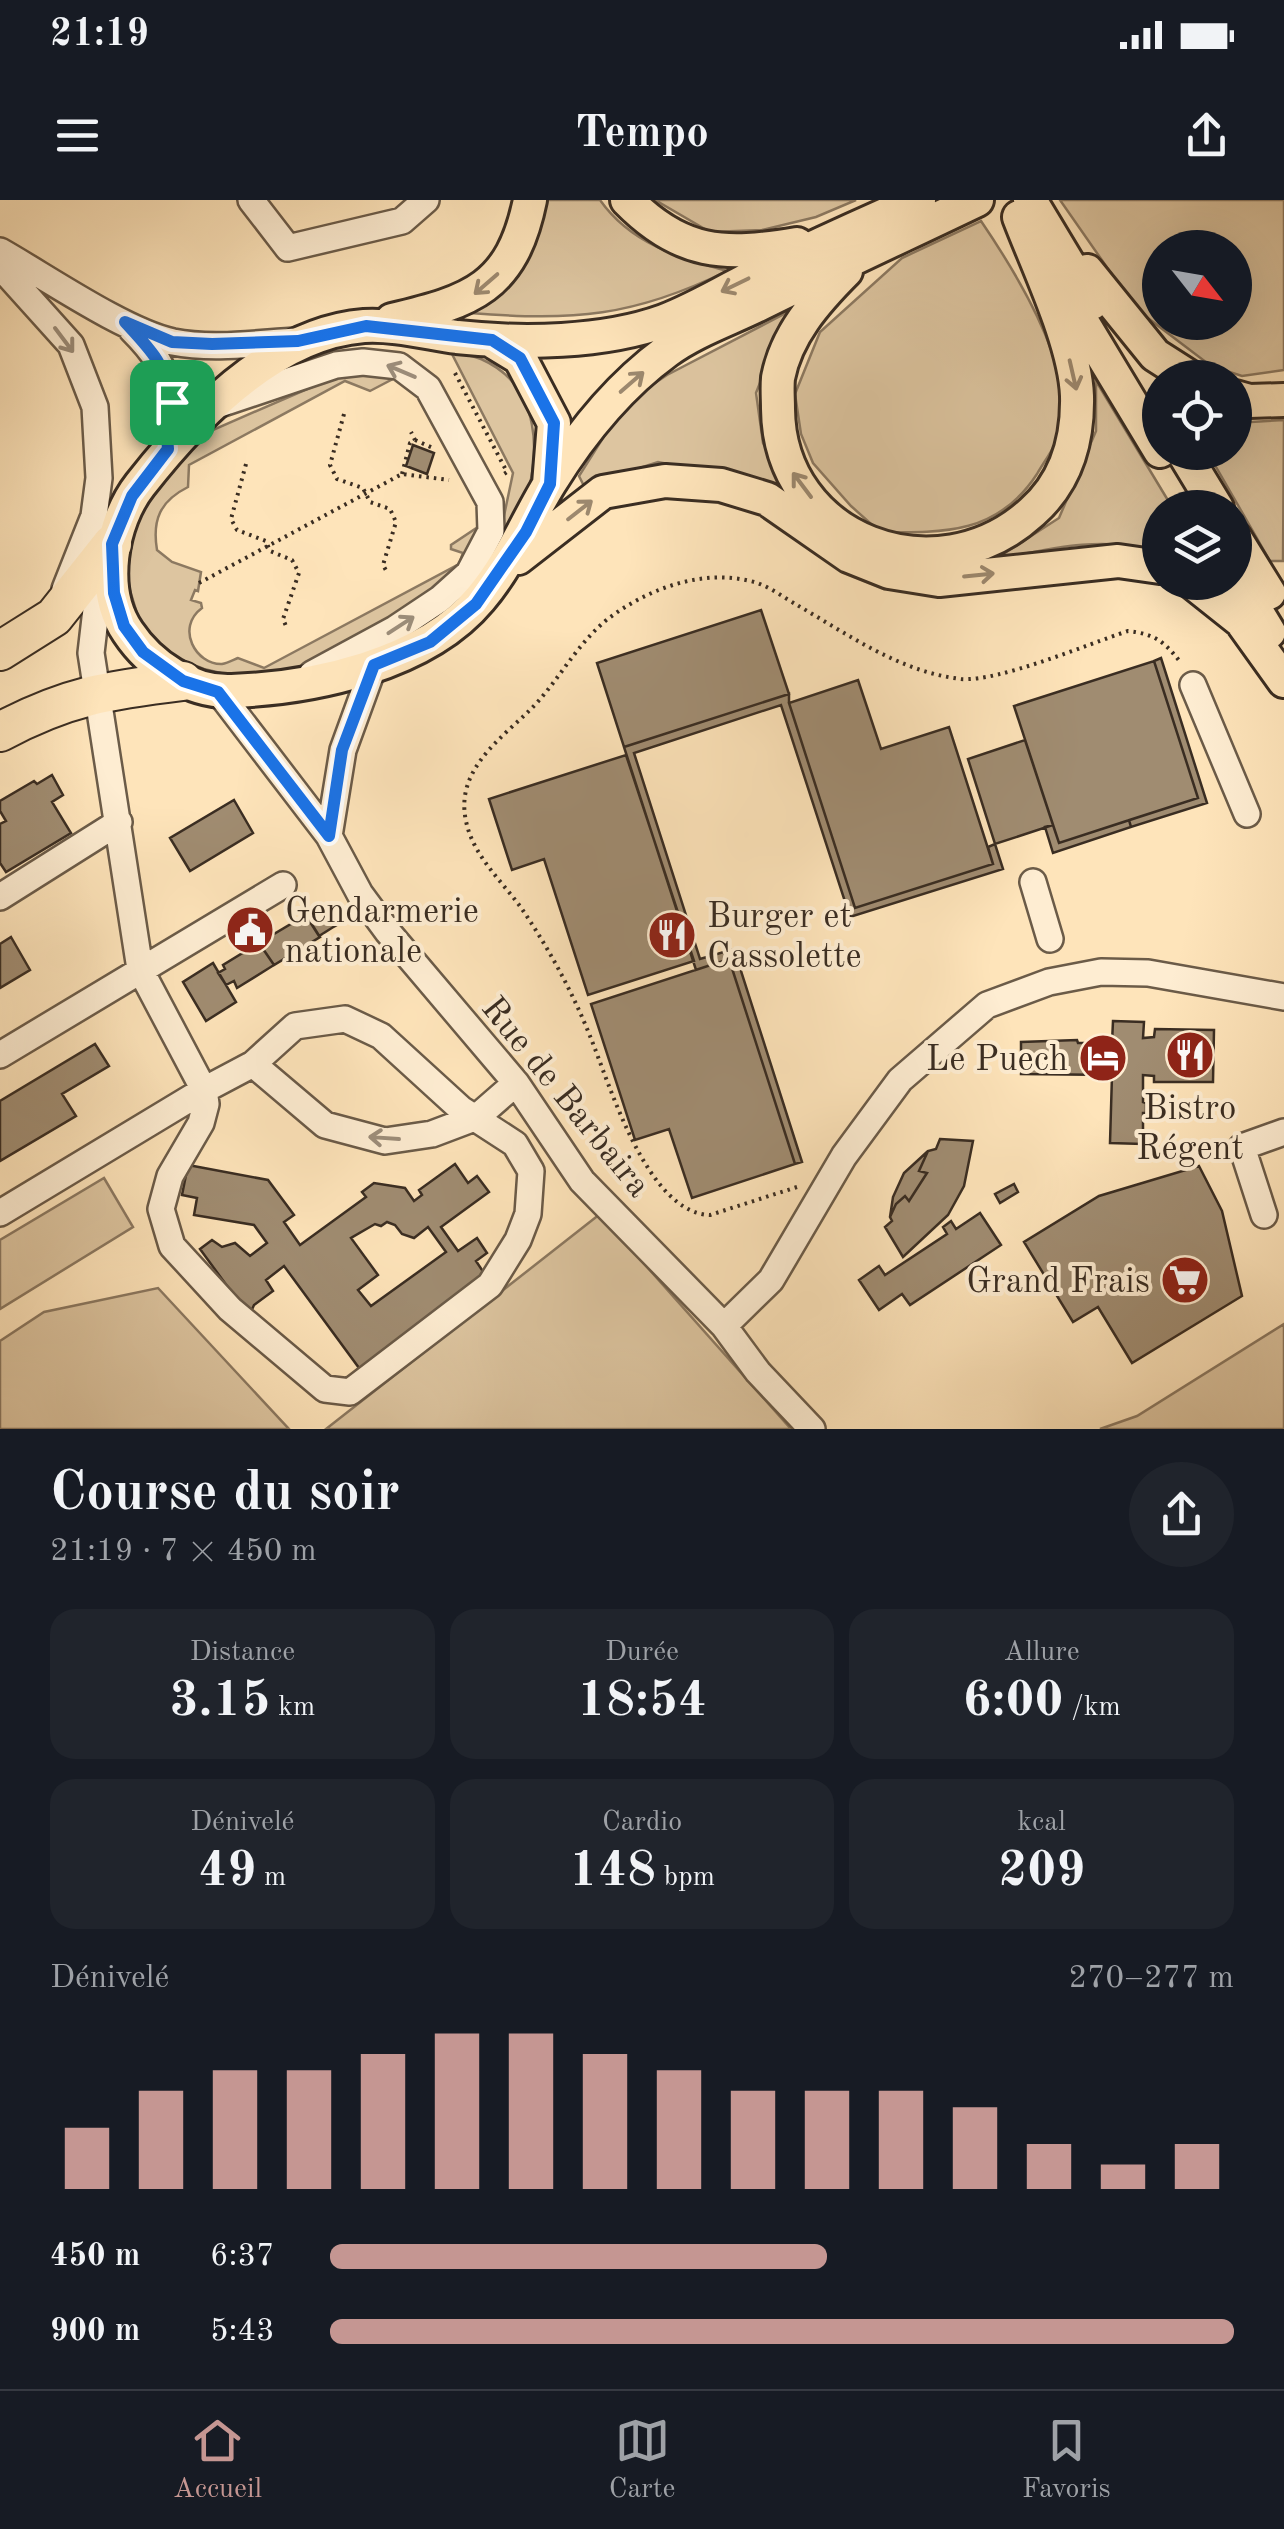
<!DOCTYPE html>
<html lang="fr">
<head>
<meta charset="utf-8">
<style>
	body { margin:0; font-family:"Old Standard TT",serif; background:#20242c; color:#f1f3f6; height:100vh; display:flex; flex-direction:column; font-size:38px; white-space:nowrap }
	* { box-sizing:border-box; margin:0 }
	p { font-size:32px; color:#9ea1a6 }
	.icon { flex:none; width:55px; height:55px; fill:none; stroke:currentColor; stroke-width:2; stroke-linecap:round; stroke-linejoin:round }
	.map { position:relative; height:1229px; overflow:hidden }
	.drawer { display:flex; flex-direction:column; background:#171b24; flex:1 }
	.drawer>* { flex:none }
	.needle { width:65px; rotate:121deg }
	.tools { position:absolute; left:1142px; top:30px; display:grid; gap:20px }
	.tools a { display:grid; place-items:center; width:110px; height:110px; border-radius:50%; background:#171b24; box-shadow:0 10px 40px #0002; font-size:50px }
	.pin { position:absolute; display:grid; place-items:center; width:85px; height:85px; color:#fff; margin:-42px; border-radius:20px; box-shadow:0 5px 15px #0006 }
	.round { display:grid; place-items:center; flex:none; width:105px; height:105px; border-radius:52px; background:#20242c }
	.headline { display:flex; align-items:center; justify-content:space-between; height:170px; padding:0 50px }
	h1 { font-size:55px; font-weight:600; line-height:75px }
	.figures { display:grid; grid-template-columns:repeat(3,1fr); gap:15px; height:170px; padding:10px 50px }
	.figures div { display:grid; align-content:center; border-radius:25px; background:#20242c; text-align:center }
	.figures b { font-size:50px; font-weight:600 }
	.figures small { font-size:28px; font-weight:400 }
	.figures p { font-size:28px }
	.chart { height:280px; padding:20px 50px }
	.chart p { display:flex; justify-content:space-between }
	.chart svg { width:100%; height:180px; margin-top:10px; stroke:#c59692; stroke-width:6 }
	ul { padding:0 50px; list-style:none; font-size:32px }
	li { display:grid; grid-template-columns:160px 120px 1fr; align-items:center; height:75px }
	li i { height:25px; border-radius:12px; background:#c59692 }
	.status { display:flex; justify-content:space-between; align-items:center; height:70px; padding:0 50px; background:#171b24; direction:ltr }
	.status svg { height:28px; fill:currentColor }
	header { display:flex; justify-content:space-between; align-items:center; height:130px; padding:0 50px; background:#171b24; font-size:45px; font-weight:600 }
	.menu { display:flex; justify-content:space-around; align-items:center; height:140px; border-top:2px solid #363941; background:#171b24; font-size:28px; color:#9ea1a6 }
	.menu a { display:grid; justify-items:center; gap:5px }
	.menu .current { color:#c59692 }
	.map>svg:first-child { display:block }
	.green { fill:#ddc5a0; stroke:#8c7961; stroke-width:2.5; fill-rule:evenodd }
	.building { fill:#a08c71; stroke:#3a2d22; stroke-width:2.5; fill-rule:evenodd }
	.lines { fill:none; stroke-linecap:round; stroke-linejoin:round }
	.minor-casing { stroke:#6b5b48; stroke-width:30 }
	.major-casing { stroke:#3a2d22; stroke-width:38 }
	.highway-casing { stroke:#3a2d22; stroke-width:42 }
	.path { stroke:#3a2d22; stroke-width:4; stroke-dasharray:2.5 5; stroke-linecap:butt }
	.minor { stroke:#feedd2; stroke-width:25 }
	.major { stroke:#fee4ba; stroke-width:32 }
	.highway { stroke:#fee4ba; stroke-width:38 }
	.oneway { stroke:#9c886e }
	.oneway2 { stroke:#9c8d7a }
	.route-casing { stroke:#fff; stroke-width:20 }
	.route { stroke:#1a73e8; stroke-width:12 }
	.labels { text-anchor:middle; stroke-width:8; stroke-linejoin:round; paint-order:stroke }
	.poi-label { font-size:35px; fill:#3a2d22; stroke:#feedd2; text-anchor:start }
	.street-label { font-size:35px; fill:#3a2d22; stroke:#feedd2 }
</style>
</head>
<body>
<div class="status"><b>21:19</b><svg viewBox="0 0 49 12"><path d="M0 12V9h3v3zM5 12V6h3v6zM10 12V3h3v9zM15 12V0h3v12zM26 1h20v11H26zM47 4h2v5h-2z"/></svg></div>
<header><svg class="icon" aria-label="menu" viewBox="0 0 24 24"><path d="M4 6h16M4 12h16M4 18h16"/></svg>Tempo<svg class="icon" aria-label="share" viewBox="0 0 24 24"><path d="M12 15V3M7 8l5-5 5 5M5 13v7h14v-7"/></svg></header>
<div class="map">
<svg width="1284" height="1229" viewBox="0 0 1284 1229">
	<rect width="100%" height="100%" fill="#fee4ba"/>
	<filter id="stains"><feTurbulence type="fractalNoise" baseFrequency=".002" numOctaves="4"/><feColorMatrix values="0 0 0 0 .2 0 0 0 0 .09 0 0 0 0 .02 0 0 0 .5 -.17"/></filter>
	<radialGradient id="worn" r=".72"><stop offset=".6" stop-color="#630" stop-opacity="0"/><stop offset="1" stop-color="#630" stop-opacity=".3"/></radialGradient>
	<path class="green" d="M543,0H600C631,44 678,57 727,71C633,117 574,121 470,113L502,89Z
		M655,0H856L816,17L762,30L710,32Z
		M1060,0H1284V170L1242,176L1211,166L1136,109ZM1160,48H1235V122H1160Z
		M981,21C1015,71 1073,164 1062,226C1059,242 1045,260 1037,274C998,334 945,333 880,332L851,306L813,263L801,234L795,194L820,132L902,58Z
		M788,112L756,193L763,243L784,286L658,262L584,286L579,276L625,203L667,175Z
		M451,152C460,154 472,155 481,159C541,185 543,257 522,309C516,323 506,336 497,349L513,273Z
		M351,170L402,179H393L370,191L345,181L189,265L188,287C160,301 152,320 157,350L172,362L201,372L198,391L195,390L191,400L201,403L202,408C175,428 196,465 222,464C228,463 233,460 238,458L264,468L459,364L463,353L451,349V345L478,327L482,329L470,357L411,408L303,468L264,476L229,475L204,469L168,455L140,423L129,387L126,360L138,319L161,279L193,243L215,229Z
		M1096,181L1172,307L1160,308V352C1103,335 1051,348 994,360L1059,318L1096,231Z
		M1235,219L1251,222L1284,220L1283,361H1270L1208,253L1235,252Z
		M104,978L133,1027L0,1109V1040Z
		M600,1014L791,1229H326Z
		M158,1088L289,1229H0V1141L44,1112Z
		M1284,1124V1229H1100L1137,1216Z"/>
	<path class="building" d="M413,245L434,253L427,274L406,266Z
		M761,410L789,494L624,547L597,463Z
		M1161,458L1207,603L1131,627L1129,620L1198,598L1154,461Z
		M1154,461L1198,598L1059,643L1014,506Z
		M858,480L881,549L949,527L993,664L855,708L789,503Z
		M789,494V503L855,708L993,664L988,647L995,644L1003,669L850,717L781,505L634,553L700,759L734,749L802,962L795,964L729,759L696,770L624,547Z
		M1025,540L1053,625L995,644L968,559Z
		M626,555L694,761L588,795L544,659L512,670L489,599Z
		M52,575L63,595L52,602L71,633L6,672L0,663V624L6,621L0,611V601L34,581L37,584Z
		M234,600L253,633L190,671L170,638Z
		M1129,620L1131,627L1053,653L1045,627L1053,625L1059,643Z
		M338,705L347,719L335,726L326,713Z
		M326,713L335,726L319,736L310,722Z
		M306,715L320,737L274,765L259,743Z
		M11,737L30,770L0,788V744Z
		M259,743L274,765L237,788L234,781L226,785L218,773L225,769L223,765Z
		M729,759L795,964L692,998L669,929L635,940L591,804Z
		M213,763L236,802L206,821L183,782Z
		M1113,821L1144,822L1143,838L1154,837L1155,829L1214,830L1213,882H1154V876L1143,875V902L1146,903V913H1143V944L1110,943L1112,875L1021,874V842L1077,840L1078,843H1112Z
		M95,844L109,866L62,894L76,916L0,961V901Z
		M940,939L973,941L964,986L948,1015L903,1057L885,1027L892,1021L890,1017L896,1004L905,996L909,1001L927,973L919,971L928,951L936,949Z
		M928,951L919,971L927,973L909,1001L905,996L896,1004L890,1017L893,997L904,973Z
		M455,964L468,983L477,976L489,992L441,1027L458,1051L477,1038L487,1053L476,1061L486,1076L362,1173L355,1172L359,1168L284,1066L266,1080L273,1091L254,1105L249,1116L200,1049L212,1040L222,1047L235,1043L250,1056L267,1043L254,1025L194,1015L197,998L182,995L188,965L268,980L294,1015L284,1022L300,1045L366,997L362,992L374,983L405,988L414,1001L422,995L419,990ZM387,1022L395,1025L402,1034L414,1038L428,1027L446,1052L371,1106L358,1090L378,1075L351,1038L375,1024L381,1026Z
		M1199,966L1222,1011L1242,1096L1132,1163L1098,1107L1073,1122L1024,1042L1099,996Z
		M1014,984L1018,992L1000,1003L995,994Z
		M980,1013L1001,1045L910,1105L902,1094L879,1110L859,1080L879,1066L885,1075L947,1034L943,1027L951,1021L956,1029Z"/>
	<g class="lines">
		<g class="minor-casing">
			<path id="minor" d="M251,0L288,48L402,21L426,0
				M0,51C46,77 124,131 173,142C213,150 258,143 298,141
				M0,66L71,145L95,207L99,278L94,316L65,389
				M132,130C151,149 169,171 171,200C172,217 166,231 168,249
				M217,205L336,165L363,162L399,166L428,188L490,302L491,331L469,373L440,399L395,429L312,474
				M1193,485L1247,614
				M218,491L329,636L360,694L388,732L516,883L582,981L724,1126L758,1172L812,1229
				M329,636L343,550L374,465
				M1033,682L1050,739
				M0,697L119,622
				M345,819L381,836L461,909L515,944L531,971L528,1014L518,1040L490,1085L350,1192L325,1189L230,1109L172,1046L161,1009L170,976L201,923L206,904L204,890L253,864L295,826Z
				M0,855L283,685
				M253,864L325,925L385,941L432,934L477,917L516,883
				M0,1013L204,890L140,769L91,453L97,401L107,365
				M1264,1015L1242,947L1284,932
				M724,1126L771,1080L844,956L900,880L987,805L1049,782L1101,772L1148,773L1284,797"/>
		</g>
		<g class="major-casing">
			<path id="major" d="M627,0C681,55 724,56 797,44
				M919,0C864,24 811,48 758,74C727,90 696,109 664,121C603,143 522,144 457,137C428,133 393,124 364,126C273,133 193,217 140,285C111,322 99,390 128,432C150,465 191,493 232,491C313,488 425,465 480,399C510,364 526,322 550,283C581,233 619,186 667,151C694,131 730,119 760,104C832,68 904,35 977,0
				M1030,0L1092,103
				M846,71C816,101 786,135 778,178C777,188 778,199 778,209C779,341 937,399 1032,312C1066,282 1078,240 1077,196C1075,143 1038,67 1019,17
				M1087,71L1155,155L1191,178
				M1060,85L1160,251
				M392,120C472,101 512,88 530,0
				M492,141L520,158L554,223L549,284
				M1235,197L1249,201L1284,200
				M1183,252L1217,308
				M1235,338L1269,393
				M518,358L603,292L665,281L721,285L767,299L849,356L889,372L939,380L1118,361L1160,367
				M1235,376L1269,432
				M1192,382L1241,421L1284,481"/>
		</g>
		<g class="highway-casing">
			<path id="highway" d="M0,451L54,417L112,344
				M0,532C67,496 109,490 183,481"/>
		</g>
		<path class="path" d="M455,173L507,272L501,276
			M344,214L330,265L337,279L363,288L370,302L390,309L396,322L383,365L387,372
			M415,240L433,248
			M246,264L231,319L237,330L266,341L270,351L292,360L299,373L283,419L286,426
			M402,274L410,243L415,240L411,232
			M199,383L402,274L449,280
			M797,987L710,1015C647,1013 610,885 590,836C572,791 549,749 522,709C502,681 473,656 466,621C455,571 499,540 530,510C559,481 576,444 609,418C648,389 701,369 750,381C766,384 783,397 797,405C849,435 900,472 961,479C999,482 1088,444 1128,431C1155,434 1165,442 1181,463"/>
		<use href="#minor" class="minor"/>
		<use href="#major" class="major"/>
		<use href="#highway" class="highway"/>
	</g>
	<defs><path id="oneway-shaft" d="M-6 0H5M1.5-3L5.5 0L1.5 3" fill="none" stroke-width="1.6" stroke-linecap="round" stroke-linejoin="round" transform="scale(2.5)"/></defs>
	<g class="oneway">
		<use href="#oneway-shaft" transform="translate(486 84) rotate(139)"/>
		<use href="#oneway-shaft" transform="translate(735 85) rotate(154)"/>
		<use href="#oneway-shaft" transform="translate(1073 175) rotate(77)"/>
		<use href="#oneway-shaft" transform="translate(632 182) rotate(-41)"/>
		<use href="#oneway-shaft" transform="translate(802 285) rotate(-127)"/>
		<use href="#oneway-shaft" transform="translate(580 310) rotate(-38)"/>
		<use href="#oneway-shaft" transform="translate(979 375) rotate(-6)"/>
	</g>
	<g class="oneway2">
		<use href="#oneway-shaft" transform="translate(64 140) rotate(53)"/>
		<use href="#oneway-shaft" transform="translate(401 171) rotate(-157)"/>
		<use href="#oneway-shaft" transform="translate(401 425) rotate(-33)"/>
		<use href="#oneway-shaft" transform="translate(384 938) rotate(-176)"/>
	</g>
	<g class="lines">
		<g class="route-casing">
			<path id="route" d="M125,122L172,142L212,144L298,141L366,126L492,140L520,158L554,223L550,284L526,332L476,404L430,442L374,465L342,550L329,636L218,492L183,481L143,452L124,426L114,393L112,344L132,296L168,249C166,231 172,216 171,199C168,166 146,145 125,122Z"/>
		</g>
		<use href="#route" class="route"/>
	</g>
	<defs>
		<g id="civic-disc" transform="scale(2.5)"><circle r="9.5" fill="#8f2418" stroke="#feedd2"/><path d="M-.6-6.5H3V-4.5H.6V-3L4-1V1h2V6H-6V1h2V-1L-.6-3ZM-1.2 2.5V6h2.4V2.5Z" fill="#fff"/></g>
		<g id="restaurant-disc" transform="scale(2.5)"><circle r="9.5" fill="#8f2418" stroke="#feedd2"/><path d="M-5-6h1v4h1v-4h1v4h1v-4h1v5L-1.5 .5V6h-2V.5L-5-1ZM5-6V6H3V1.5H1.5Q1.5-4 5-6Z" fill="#fff"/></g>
		<g id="hotel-disc" transform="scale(2.5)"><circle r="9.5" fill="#8f2418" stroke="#feedd2"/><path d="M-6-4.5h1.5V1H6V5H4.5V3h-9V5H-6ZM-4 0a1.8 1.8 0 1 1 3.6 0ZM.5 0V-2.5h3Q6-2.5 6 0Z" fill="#fff"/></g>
		<g id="supermarket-disc" transform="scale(2.5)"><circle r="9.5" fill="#8f2418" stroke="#feedd2"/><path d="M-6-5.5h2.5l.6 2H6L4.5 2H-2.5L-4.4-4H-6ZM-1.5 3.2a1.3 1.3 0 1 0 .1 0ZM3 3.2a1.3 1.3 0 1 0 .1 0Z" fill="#fff"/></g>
	</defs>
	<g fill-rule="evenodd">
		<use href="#civic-disc" x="250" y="730"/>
		<use href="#restaurant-disc" x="672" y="735"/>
		<use href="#restaurant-disc" x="1190" y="855"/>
		<use href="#hotel-disc" x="1103" y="858"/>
		<use href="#supermarket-disc" x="1185" y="1080"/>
	</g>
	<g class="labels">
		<g class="poi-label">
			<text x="285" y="722">Gendarmerie<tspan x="285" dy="40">nationale</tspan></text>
			<text x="707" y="727">Burger et<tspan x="707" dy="40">Cassolette</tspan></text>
			<text x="1068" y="870" text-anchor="end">Le Puech</text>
			<text x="1190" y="919" text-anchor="middle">Bistro<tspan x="1190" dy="40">Régent</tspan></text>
			<text x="1150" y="1092" text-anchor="end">Grand Frais</text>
		</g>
		<g class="street-label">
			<text transform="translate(567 896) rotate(51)" y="12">Rue de Barbaira</text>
		</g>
	</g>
	<rect width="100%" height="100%" filter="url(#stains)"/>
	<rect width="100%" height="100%" fill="url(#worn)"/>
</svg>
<div class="tools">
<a><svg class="needle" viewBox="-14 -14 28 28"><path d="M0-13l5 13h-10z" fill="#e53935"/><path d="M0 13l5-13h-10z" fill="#9ea1a6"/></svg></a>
<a><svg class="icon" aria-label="locate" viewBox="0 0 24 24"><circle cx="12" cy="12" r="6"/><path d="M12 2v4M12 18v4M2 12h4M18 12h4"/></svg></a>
<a><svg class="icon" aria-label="layers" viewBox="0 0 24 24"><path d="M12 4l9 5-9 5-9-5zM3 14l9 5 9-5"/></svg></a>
</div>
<div class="pin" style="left:172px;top:202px;background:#1e9e55"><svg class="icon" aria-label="arrive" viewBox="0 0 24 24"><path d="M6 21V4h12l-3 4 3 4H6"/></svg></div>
</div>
<section class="drawer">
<div class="headline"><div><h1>Course du soir</h1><p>21:19 · 7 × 450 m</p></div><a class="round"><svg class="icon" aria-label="share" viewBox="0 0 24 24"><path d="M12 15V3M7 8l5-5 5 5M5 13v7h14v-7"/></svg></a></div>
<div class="figures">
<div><p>Distance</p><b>3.15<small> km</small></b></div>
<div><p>Durée</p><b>18:54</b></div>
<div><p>Allure</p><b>6:00<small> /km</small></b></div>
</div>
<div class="figures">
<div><p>Dénivelé</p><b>49<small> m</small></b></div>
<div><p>Cardio</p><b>148<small> bpm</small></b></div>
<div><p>kcal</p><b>209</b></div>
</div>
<div class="chart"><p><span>Dénivelé</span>270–277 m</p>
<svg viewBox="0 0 160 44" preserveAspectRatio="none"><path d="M5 44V29M15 44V20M25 44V15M35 44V15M45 44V11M55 44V6M65 44V6M75 44V11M85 44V15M95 44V20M105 44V20M115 44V20M125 44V24M135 44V33M145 44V38M155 44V33"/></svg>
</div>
<ul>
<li><b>450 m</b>6:37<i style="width:55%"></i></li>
<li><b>900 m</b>5:43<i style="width:100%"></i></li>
</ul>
</section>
<nav class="menu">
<a class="current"><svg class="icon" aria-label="home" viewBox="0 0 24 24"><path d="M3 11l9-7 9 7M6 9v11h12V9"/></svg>Accueil</a>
<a><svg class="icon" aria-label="map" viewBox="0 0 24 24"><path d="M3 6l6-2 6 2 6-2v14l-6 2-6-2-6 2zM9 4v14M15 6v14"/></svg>Carte</a>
<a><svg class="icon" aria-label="saved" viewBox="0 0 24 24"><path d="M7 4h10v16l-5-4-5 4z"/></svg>Favoris</a>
</nav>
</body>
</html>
